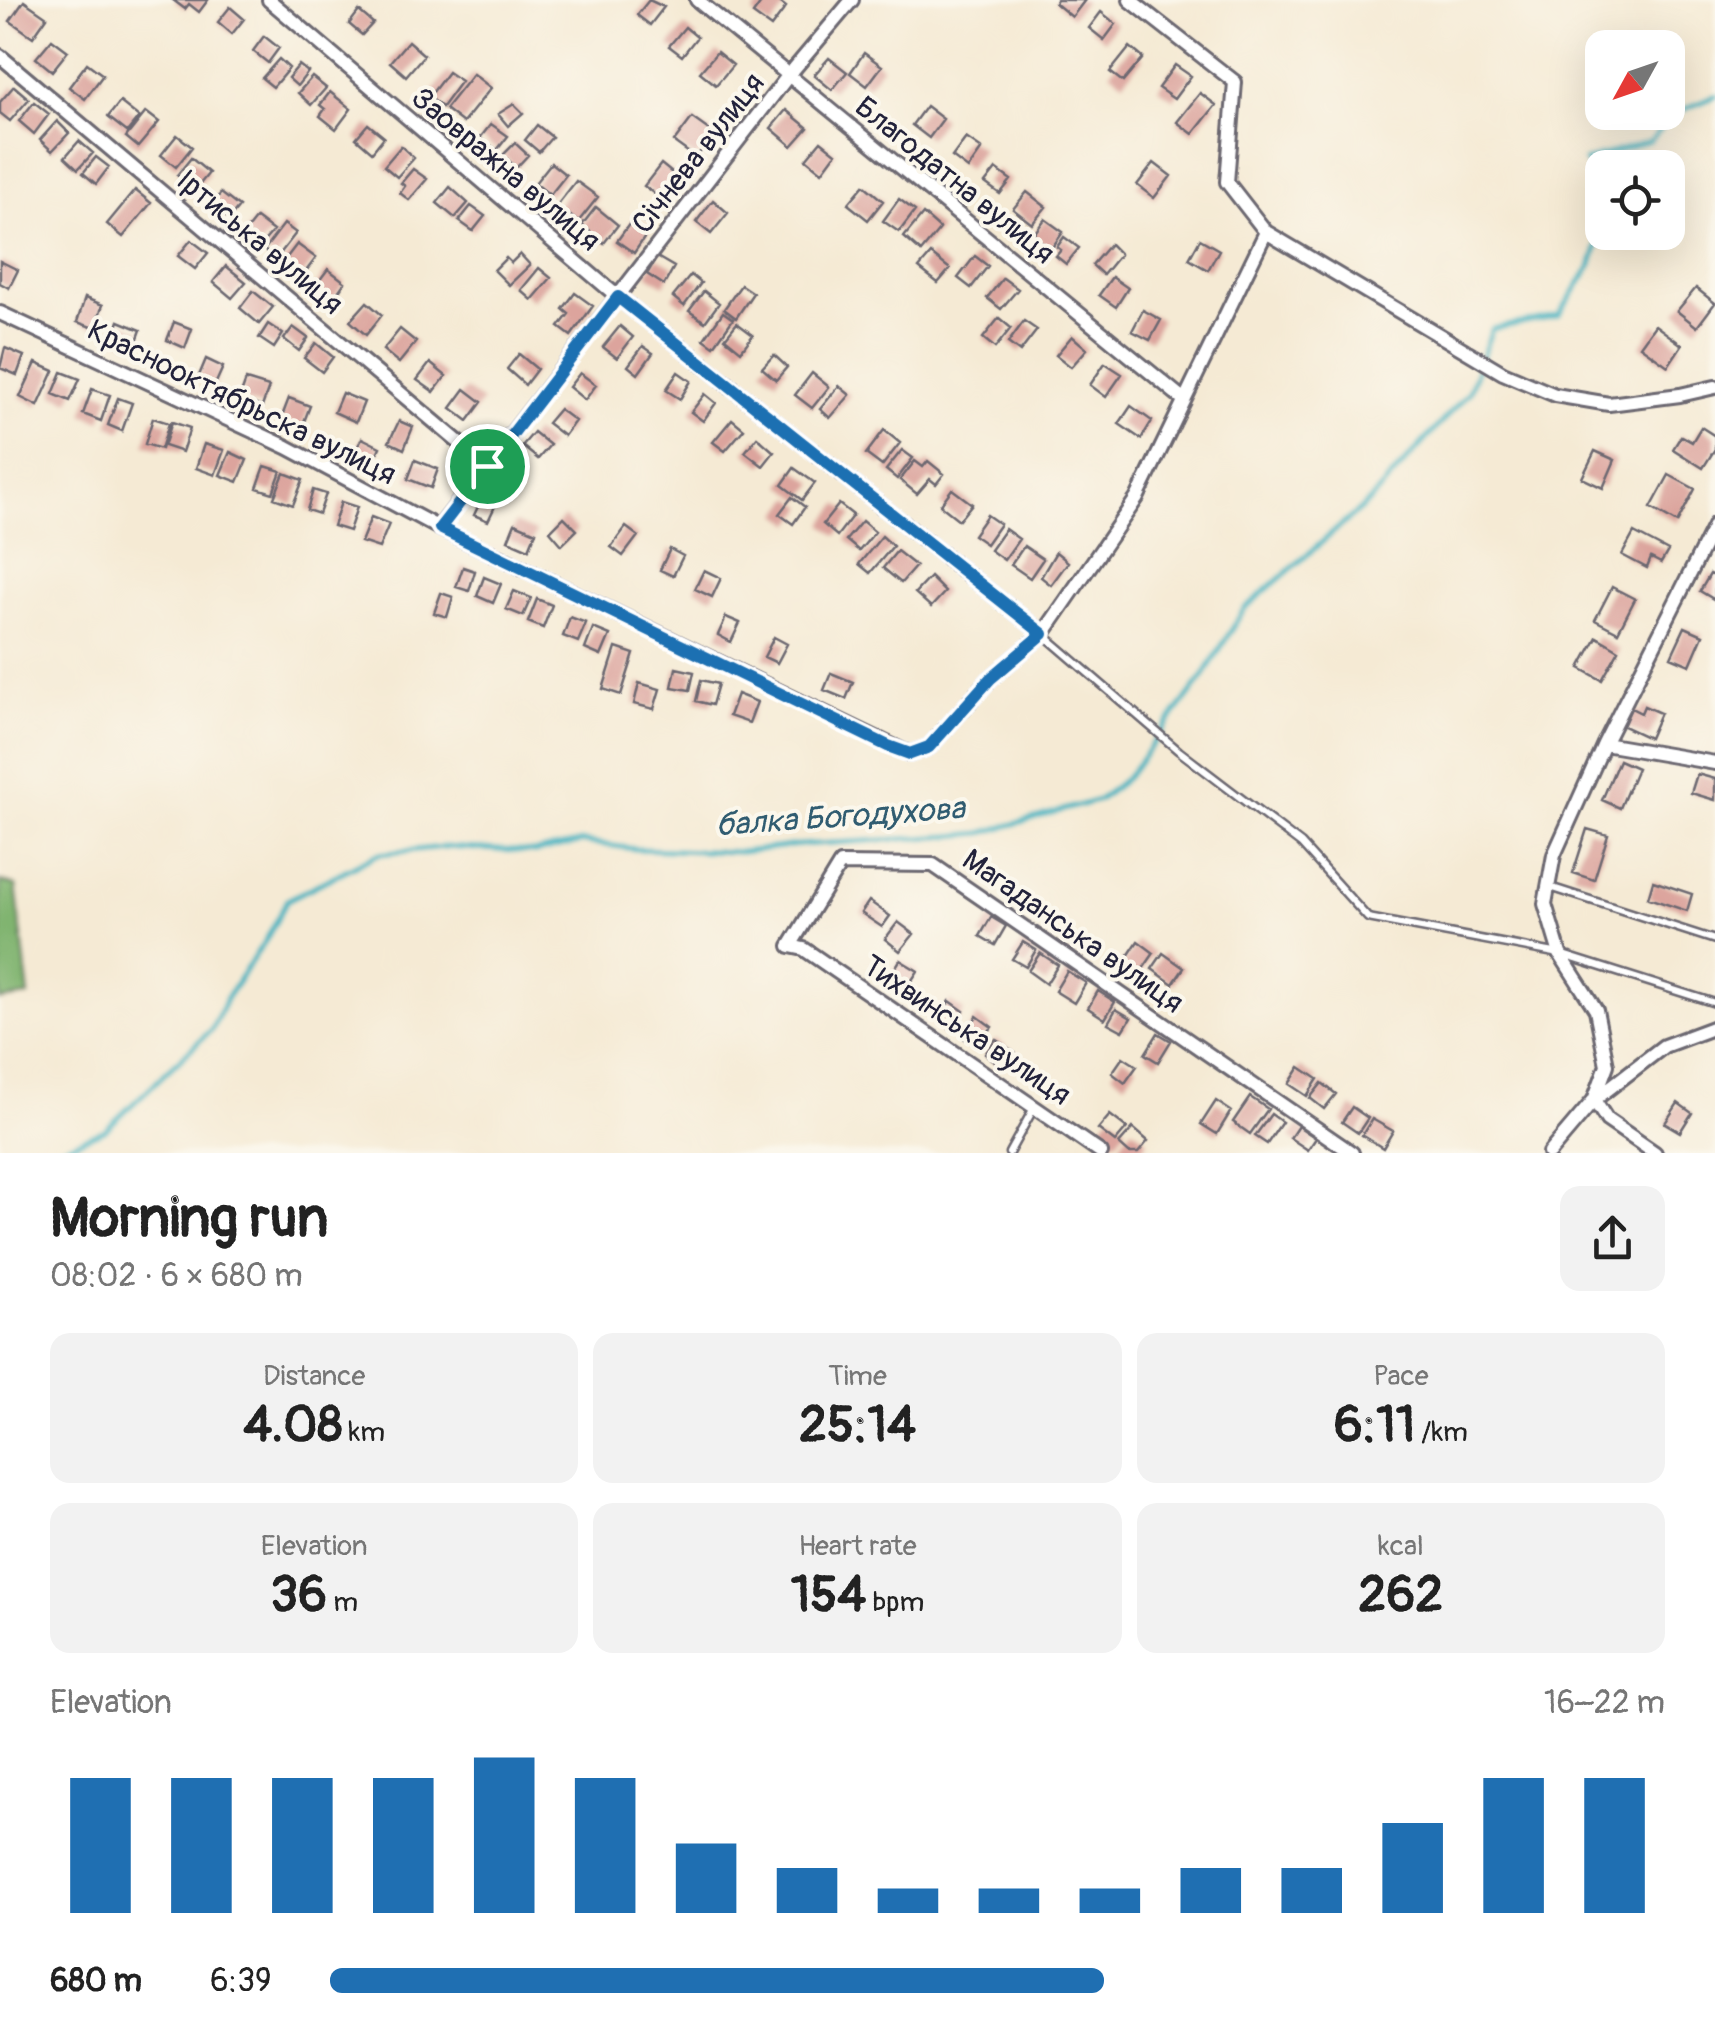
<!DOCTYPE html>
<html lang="en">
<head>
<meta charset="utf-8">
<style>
	body { margin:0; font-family:Pangolin,sans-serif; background:#f2f2f2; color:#222; height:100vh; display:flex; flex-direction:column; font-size:38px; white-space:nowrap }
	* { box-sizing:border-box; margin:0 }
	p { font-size:32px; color:#767676 }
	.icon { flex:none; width:55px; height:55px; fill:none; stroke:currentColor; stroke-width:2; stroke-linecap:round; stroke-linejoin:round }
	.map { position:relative; height:1153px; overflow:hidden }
	.sheet { display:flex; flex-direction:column; background:#fff; flex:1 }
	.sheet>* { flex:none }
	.needle { width:65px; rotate:230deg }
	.controls { position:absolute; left:1585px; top:30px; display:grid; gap:20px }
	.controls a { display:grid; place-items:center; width:100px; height:100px; border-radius:20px; background:#fff; box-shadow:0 10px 40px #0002; font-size:50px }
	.pin { position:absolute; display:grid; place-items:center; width:85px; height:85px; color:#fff; margin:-42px; border:5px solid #fff; border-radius:50%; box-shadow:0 2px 10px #0007 }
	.round { display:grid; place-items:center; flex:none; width:105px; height:105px; border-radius:20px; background:#f2f2f2 }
	.summary { display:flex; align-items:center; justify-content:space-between; height:170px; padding:0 50px }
	h1 { font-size:55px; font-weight:700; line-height:75px }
	.figures { display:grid; grid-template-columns:repeat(3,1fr); gap:15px; height:170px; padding:10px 50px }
	.figures div { display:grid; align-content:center; border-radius:20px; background:#f2f2f2; text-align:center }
	.figures b { font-size:50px; font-weight:700 }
	.figures small { font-size:28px; font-weight:400 }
	.figures p { font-size:28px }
	.chart { height:280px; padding:20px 50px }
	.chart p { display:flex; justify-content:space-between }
	.chart svg { width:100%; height:180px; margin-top:10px; stroke:#1f6fb2; stroke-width:6 }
	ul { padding:0 50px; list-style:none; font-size:32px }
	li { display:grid; grid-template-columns:160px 120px 1fr; align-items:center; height:75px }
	li i { height:25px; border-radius:12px; background:#1f6fb2 }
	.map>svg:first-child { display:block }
	.forest { fill:#80b46f; stroke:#516b55; stroke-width:2.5 }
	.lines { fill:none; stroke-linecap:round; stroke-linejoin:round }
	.stream { stroke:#46b4c1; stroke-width:5 }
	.building { fill:#dca49d }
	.service-casing { stroke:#6c6871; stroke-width:11 }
	.minor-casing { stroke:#6c6871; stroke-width:18 }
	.service { stroke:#fff; stroke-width:6 }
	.minor { stroke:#fff; stroke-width:12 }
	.route-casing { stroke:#fff; stroke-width:20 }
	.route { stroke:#1f6fb2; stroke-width:12 }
	.labels { text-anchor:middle; stroke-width:8; stroke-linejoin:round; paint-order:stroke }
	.street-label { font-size:30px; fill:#22223b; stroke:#fbf7ec }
	.water-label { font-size:32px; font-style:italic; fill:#305c71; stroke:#fbf7ec }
</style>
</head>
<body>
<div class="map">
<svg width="1715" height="1153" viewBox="0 0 1715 1153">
	<rect width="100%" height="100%" fill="#fbf7ec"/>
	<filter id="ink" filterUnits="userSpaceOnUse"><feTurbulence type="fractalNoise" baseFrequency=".01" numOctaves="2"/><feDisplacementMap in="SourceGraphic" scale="20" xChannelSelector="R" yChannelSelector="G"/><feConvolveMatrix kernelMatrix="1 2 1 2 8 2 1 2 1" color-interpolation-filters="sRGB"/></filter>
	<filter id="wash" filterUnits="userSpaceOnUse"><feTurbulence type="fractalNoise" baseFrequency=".0048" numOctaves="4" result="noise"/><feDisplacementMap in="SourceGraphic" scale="40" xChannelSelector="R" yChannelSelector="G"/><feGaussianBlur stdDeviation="2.25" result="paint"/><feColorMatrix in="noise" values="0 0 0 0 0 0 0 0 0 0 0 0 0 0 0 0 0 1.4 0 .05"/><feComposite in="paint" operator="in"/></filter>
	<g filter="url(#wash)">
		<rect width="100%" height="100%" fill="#f5ead4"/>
		<path class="forest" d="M0,881L16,886L29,996L0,1000Z"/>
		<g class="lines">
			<path class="stream" d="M1602,192L1585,161L1650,141L1676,113L1715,96
				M48,1153L105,1130L212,1029L227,997L267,938L287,900L378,854L443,847L535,852L583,842L636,849L741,852L799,845L950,836L982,833L1099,800L1127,777L1145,754L1203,677L1244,609L1371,500L1469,392L1492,329L1559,315L1592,264L1602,232"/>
		</g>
		<g id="blocks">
			<path class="building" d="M173,0H208L199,12L189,4L185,9Z
				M649,0L664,7L650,25L637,15Z
				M763,0H777L786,7L771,27L753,14Z
				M1057,0H1085L1072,17L1055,3Z
				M24,1L47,17L33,37L10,21Z
				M230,7L244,19L232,34L218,22Z
				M359,11L373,23L362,35L349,24Z
				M1101,12L1116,24L1104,40L1089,28Z
				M685,27L697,37L682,56L669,46Z
				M264,36L279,48L268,63L253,51Z
				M52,39L68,51L52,71L36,58Z
				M408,41L424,55L406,76L390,62Z
				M1130,47L1143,58L1123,82L1110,72Z
				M717,52L733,65L716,85L700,72Z
				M864,53L882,66L867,86L850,73Z
				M829,58L847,72L832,90L814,75Z
				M279,59L289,68L273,87L262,78Z
				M87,63L103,75L85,99L69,87Z
				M299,65L308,72L297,86L288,78Z
				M1175,65L1191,76L1174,99L1158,88Z
				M448,72L461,81L442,107L429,97Z
				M473,74L491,88L463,123L445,109Z
				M312,77L326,88L311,105L298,93Z
				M14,86L29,99L10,121L0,113V102Z
				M330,92L351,109L336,129L320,116L325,109L320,105Z
				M1200,93L1216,105L1193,134L1177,122Z
				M34,102L49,114L34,134L19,121Z
				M120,102L139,117L127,132L108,117Z
				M514,104L523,113L508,126L498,114Z
				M926,106L943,119L929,138L912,125Z
				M786,110L808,128L792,146L771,128Z
				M146,112L159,122L138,147L126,137Z
				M692,118L713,133L696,158L674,142Z
				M57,121L69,133L52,151L40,140Z
				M368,124L384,137L372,152L356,138Z
				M491,124L508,136L497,150L480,138Z
				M537,125L552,137L539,152L525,140Z
				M177,135L192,147L176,167L161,155Z
				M966,138L982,149L968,169L952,157Z
				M79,141L93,153L78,169L65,157Z
				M821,141L836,153L822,172L806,159Z
				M515,143L528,155L516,168L503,155Z
				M401,146L414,158L397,177L384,166Z
				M96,157L109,167L96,184L83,173Z
				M191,158L209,173L195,190L177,175Z
				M551,163L566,175L550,195L535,183Z
				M1154,163L1171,176L1154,198L1137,185Z
				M661,164L677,177L661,199L644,186Z
				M413,169L427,179L409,200L400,193L405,186L401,183Z
				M996,169L1011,180L1000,194L985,183Z
				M576,181L598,197L578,222L568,214L565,218L554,209Z
				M864,185L883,201L868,220L848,204Z
				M450,187L468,203L455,218L437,203Z
				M135,190L151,203L123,237L107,224Z
				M1027,192L1046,207L1032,224L1013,209Z
				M221,193L239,207L229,219L212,205Z
				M899,199L915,211L899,232L883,221Z
				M713,200L728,213L711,234L696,222Z
				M471,206L485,216L473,231L459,221Z
				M596,207L618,225L604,243L582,225Z
				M923,214L940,229L921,252L904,237Z
				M635,216L651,228L634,253L617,241Z
				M256,218L273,231L260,246L244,233Z
				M1045,219L1063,232L1051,249L1033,235Z
				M284,224L296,233L276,259L264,250Z
				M1064,237L1079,248L1066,264L1056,256L1061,250L1057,247Z
				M1200,239L1219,250L1208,270L1189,259Z
				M191,240L208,253L195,269L178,256Z
				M297,244L316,258L300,279L281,265Z
				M1110,244L1120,254L1103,275L1092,265Z
				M520,254L530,265L509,285L494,270L506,258L511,263Z
				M931,254L950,269L938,283L919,268Z
				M975,256L988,266L971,288L958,278Z
				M657,257L674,267L664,285L647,274Z
				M0,261L18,270L9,288L0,283Z
				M226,266L246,282L232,298L213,282Z
				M539,268L551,278L532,300L521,290Z
				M328,269L345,282L328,306L310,293Z
				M691,275L701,283L684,306L673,297Z
				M1112,277L1128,288L1116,307L1099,295Z
				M1003,278L1018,289L1001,309L987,298Z
				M741,285L753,293L736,318L724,309Z
				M1696,288L1715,303L1697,327L1677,311Z
				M253,291L273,307L259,324L240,308Z
				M704,291L719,303L705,322L689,311Z
				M575,293L593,306L571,336L559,327L569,314L563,309Z
				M85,298L103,305L94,328L77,322Z
				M367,302L382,315L366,335L350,321Z
				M1143,310L1161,320L1150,340L1132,331Z
				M723,312L733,319L714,346L704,339Z
				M999,318L1011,328L995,348L983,338Z
				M119,321L141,330L135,346L113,337Z
				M1024,321L1037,330L1020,352L1008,343Z
				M174,322L192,329L185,348L167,340Z
				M737,323L753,335L741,351L725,338Z
				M268,324L283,334L274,348L259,338Z
				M1655,325L1682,345L1668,366L1640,346Z
				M620,326L633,337L617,358L603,347Z
				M293,327L308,338L299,351L284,339Z
				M400,329L416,342L399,363L383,350Z
				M1072,336L1087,349L1071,367L1056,355Z
				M316,343L333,357L322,372L304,358Z
				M643,346L653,353L638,374L628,366Z
				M5,348L24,356L17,375L0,368Z
				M519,354L537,369L525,385L507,369Z
				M774,355L787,367L776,380L762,368Z
				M206,359L223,367L215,385L198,378Z
				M36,363L54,371L38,406L20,397Z
				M430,363L446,376L434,392L417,380Z
				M1105,363L1122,374L1106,397L1090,385Z
				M62,372L80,379L70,401L53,394Z
				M678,372L691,381L680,399L666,390Z
				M580,373L596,385L585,400L569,387Z
				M812,373L829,387L812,408L795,395Z
				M246,380L269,387L262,407L239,399Z
				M839,386L850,395L830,418L820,409Z
				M92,389L110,395L101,421L83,414Z
				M465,389L482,402L468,421L451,408Z
				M342,393L364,402L356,422L334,412Z
				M705,394L716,403L703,421L691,412Z
				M118,398L132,403L122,431L108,425Z
				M289,398L310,406L302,427L281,419Z
				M1131,406L1152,421L1141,439L1119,424Z
				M559,409L575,421L564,436L547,423Z
				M153,418L169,423L161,449L145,444Z
				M732,419L744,429L725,451L713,442Z
				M399,421L413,427L404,449L389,442Z
				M172,422L190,428L182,452L164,446Z
				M1701,427L1715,436V449L1703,468L1673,449L1681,436L1692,442Z
				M884,430L900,443L882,466L866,454Z
				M534,432L550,445L538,459L522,446Z
				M757,437L774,452L763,466L745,452Z
				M362,438L380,447L372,464L354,454Z
				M204,444L224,450L215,475L196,468Z
				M902,450L913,458L897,479L886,470Z
				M1595,451L1615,460L1603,488L1582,478Z
				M230,452L247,460L238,482L220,475Z
				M415,460L438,469L431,488L408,479Z
				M915,461L923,467L928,461L944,474L936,484L930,479L917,494L900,480Z
				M265,466L281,471L273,493L257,488Z
				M794,468L815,483L802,500L782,485Z
				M284,473L303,480L293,505L274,498Z
				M1669,475L1695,489L1677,523L1651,508Z
				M952,489L972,504L959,520L940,505Z
				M313,490L326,494L319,514L307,510Z
				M484,494L498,500L488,521L474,515Z
				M792,497L805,507L793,524L779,514Z
				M341,502L357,507L349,531L333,526Z
				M839,504L853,515L837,536L823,524Z
				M987,515L1000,524L986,544L973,535Z
				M371,517L389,524L379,548L361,542Z
				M564,517L577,530L562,545L550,531Z
				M862,521L875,532L859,551L846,540Z
				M515,523L536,532L529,549L508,540Z
				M626,527L638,536L623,556L611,547Z
				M1005,529L1019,539L1004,560L990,550Z
				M1634,533L1668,551L1661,563L1651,558L1647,568L1622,555Z
				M882,536L893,546L870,573L859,564Z
				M1024,546L1043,559L1030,578L1011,565Z
				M670,549L683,556L673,576L660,570Z
				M897,551L916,566L901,583L883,568Z
				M1056,552L1068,562L1051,585L1041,577Z
				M463,567L475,571L469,591L456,587Z
				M704,570L721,578L712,597L695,589Z
				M1710,574L1715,576V600L1700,591Z
				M484,577L501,584L493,603L477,596Z
				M930,577L945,592L931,607L915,593Z
				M1612,587L1635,599L1618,632L1595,620Z
				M514,591L531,598L523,616L506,609Z
				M441,593L453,597L447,617L434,613Z
				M537,599L552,605L543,628L528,622Z
				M570,617L586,623L578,642L563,636Z
				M726,617L740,623L731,642L718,635Z
				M1685,627L1703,635L1690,665L1671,657Z
				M593,628L610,635L601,656L585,649Z
				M774,637L787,644L777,663L764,657Z
				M1597,637L1619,650L1602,680L1580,668Z
				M616,648L634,654L621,695L603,689Z
				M676,668L694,672L690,690L672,687Z
				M831,673L853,682L846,699L824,690Z
				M701,680L718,684L712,705L696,701Z
				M639,683L660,689L654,709L634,704Z
				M737,694L757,702L749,723L729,716Z
				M1644,706L1660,713L1649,738L1623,726L1631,708L1641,713Z
				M1619,760L1637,768L1620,808L1602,800Z
				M1697,774L1715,779V800L1691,793Z
				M1587,829L1608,835L1594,880L1573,873Z
				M1653,881L1692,894L1687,911L1648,898Z
				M869,901L890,916L882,927L861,913Z
				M991,917L1006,926L995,945L980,936Z
				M898,922L914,934L900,951L885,939Z
				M1138,941L1154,953L1138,976L1122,965Z
				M1023,942L1036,950L1026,967L1012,959Z
				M1040,953L1058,965L1046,984L1028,971Z
				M1163,953L1184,968L1173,984L1152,969Z
				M900,960L918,971L906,989L889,978Z
				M1067,971L1086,983L1074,1003L1055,991Z
				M1098,991L1115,1002L1105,1019L1088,1008Z
				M950,1001L964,1011L952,1030L937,1019Z
				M1116,1009L1131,1018L1123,1031L1108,1023Z
				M977,1016L992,1027L977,1047L962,1037Z
				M1158,1033L1171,1041L1158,1062L1145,1054Z
				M996,1039L1015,1053L1004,1068L985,1054Z
				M1123,1057L1137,1066L1125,1083L1112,1073Z
				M1300,1067L1318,1079L1307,1096L1289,1084Z
				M1322,1083L1336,1094L1324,1109L1310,1098Z
				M1250,1097L1268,1109L1250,1134L1233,1122Z
				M1216,1101L1231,1111L1217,1134L1201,1124Z
				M1678,1103L1692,1113L1680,1132L1665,1123Z
				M1352,1107L1368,1118L1358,1133L1342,1122Z
				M1271,1114L1282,1122L1267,1144L1255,1136Z
				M1110,1115L1127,1128L1115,1142L1098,1129Z
				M1372,1119L1393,1131L1383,1148L1362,1135Z
				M1298,1126L1316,1138L1308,1150L1290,1138Z
				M1133,1128L1148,1141L1138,1153H1129L1119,1144Z"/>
		</g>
	</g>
	<g filter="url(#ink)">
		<use href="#blocks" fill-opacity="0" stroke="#6c6871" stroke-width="2.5"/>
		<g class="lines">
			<g class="service-casing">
				<path id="service" d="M1044,635L1179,751L1301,844L1368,918L1560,954L1715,1003
					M1550,887L1715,940
					M1009,1153L1035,1106"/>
			</g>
			<g class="minor-casing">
				<path id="minor" d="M269,0L618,297L1043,634
					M697,0L1183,399
					M1130,0L1235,82L1227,182L1266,232L1503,373L1555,395L1609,404L1680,395L1715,387
					M0,56L487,466
					M0,313L287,447L439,528L910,754L929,747L990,679L1043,634L1137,498L1266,232
					M439,528L788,76L852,0
					M1604,744L1715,763
					M1594,1100L1607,1065L1596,1010L1560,954L1545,904L1554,855L1604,744L1715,524
					M1594,1100L1607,1120L1655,1153
					M1101,1153L804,949L790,946L840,864L933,865L1352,1153
					M1549,1153L1594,1100L1664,1046L1715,1027"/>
			</g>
			<use href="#service" class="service"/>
			<use href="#minor" class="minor"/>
		</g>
	</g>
	<g class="lines" filter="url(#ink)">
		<g class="route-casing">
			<path id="route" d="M618,297L1043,634L990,679L929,747L910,754L888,746L440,528Z"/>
		</g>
		<use href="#route" class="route"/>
	</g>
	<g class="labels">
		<g class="street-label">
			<text transform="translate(698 153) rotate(-52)" y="10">Січнева вулиця</text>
			<text transform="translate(506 169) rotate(40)" y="10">Заовражна вулиця</text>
			<text transform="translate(955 180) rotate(39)" y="10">Благодатна вулиця</text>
			<text transform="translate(260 242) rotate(40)" y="10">Іртиська вулиця</text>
			<text transform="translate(242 402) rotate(26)" y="10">Краснооктябрьска вулиця</text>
			<text transform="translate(1073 931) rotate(35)" y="10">Магаданська вулиця</text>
			<text transform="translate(967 1030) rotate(34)" y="10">Тихвинська вулиця</text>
		</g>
		<g class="water-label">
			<text transform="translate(840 816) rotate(-4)" y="11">балка Богодухова</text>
		</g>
	</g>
</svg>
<div class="controls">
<a><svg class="needle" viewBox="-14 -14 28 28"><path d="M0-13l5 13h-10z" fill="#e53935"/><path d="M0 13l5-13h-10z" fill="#767676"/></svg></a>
<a><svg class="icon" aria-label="locate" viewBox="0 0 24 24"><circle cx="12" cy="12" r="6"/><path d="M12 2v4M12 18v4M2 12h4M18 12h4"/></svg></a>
</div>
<div class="pin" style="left:487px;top:466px;background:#1e9e55"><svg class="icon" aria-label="arrive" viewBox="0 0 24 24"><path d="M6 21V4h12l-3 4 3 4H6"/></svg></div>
</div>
<section class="sheet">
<div class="summary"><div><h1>Morning run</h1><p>08:02 · 6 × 680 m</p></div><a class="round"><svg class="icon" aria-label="share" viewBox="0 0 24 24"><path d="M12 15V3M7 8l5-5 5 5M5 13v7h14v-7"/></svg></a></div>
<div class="figures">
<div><p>Distance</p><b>4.08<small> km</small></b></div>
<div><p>Time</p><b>25:14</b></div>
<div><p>Pace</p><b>6:11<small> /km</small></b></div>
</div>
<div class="figures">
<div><p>Elevation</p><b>36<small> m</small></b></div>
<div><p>Heart rate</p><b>154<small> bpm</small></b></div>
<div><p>kcal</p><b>262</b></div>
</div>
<div class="chart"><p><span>Elevation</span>16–22 m</p>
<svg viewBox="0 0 160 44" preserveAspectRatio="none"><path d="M5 44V11M15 44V11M25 44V11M35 44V11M45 44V6M55 44V11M65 44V27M75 44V33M85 44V38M95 44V38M105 44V38M115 44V33M125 44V33M135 44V22M145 44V11M155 44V11"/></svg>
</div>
<ul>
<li><b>680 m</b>6:39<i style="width:58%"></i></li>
</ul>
</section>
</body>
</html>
